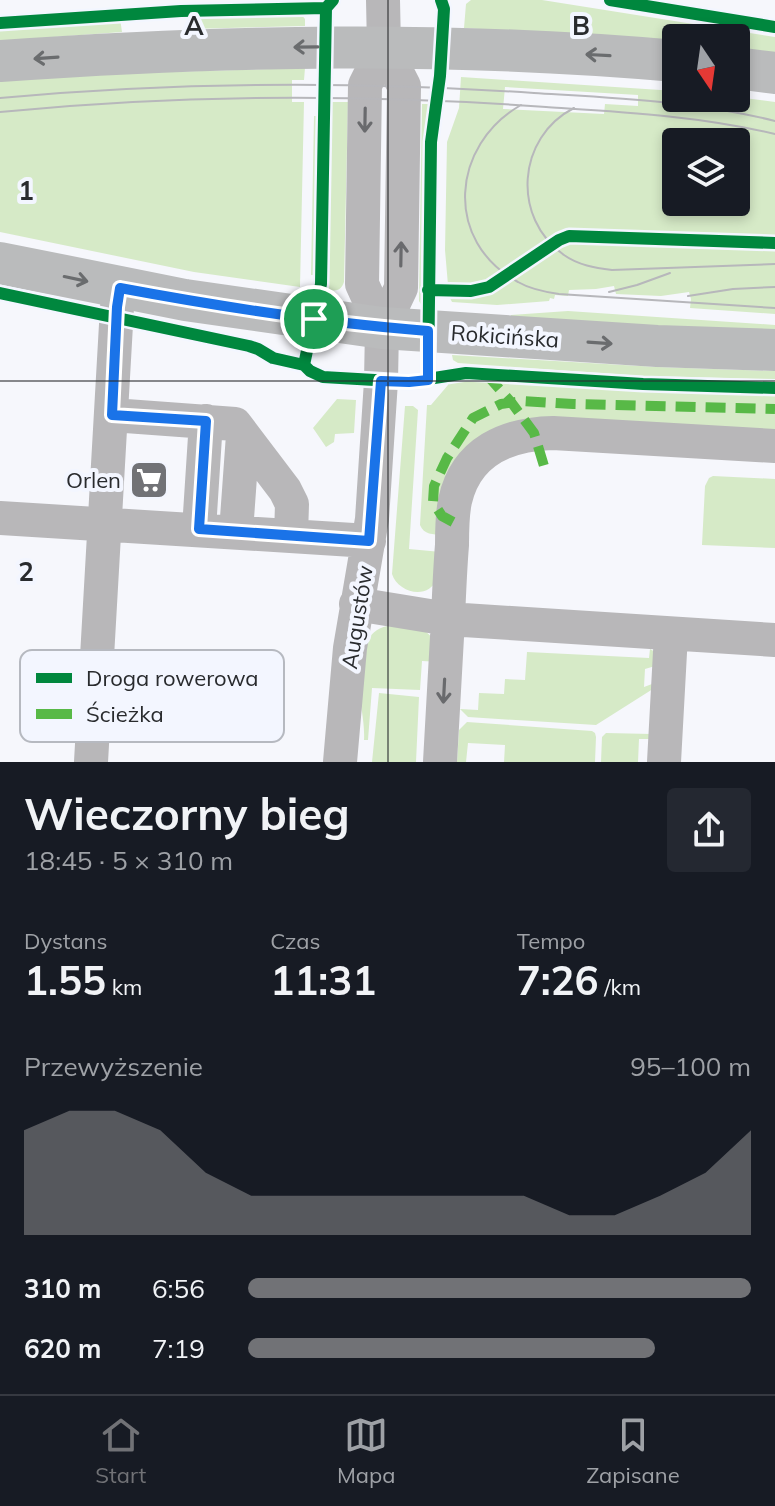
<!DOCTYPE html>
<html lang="pl">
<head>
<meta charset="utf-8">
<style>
	body { margin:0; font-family:Mulish,sans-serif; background:#242831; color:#f1f3f6; height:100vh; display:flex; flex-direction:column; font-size:30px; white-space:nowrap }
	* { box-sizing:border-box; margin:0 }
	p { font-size:26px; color:#9ea1a6 }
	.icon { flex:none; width:44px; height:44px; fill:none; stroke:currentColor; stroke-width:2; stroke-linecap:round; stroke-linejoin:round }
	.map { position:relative; height:762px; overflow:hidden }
	.side { display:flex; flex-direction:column; background:#171b24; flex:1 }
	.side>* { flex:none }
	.needle { width:52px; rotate:167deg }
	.buttons { position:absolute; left:662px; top:24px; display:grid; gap:16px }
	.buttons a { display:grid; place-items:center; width:88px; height:88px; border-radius:8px; background:#171b24; box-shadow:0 4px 12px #0003; font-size:40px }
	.pin { position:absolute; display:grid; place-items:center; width:68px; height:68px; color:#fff; margin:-34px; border:4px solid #fff; border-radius:50%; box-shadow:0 2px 8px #0007 }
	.round { display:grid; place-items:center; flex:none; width:84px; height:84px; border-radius:8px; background:#242831 }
	.headline { display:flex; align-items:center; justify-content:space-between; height:136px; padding:0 24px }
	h1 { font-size:44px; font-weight:700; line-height:60px }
	.figures { display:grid; grid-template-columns:repeat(3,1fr); gap:12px; height:136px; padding:8px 24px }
	.figures div { display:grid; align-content:center }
	.figures b { font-size:40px; font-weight:700 }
	.figures small { font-size:22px; font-weight:400 }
	.figures p { font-size:22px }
	.chart { height:224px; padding:16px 24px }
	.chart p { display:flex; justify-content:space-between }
	.chart svg { width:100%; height:144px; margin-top:8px; fill:#717276; opacity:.7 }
	ul { padding:0 24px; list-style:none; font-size:26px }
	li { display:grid; grid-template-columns:128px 96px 1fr; align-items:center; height:60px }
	li i { height:20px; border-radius:10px; background:#717276 }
	.tab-bar { display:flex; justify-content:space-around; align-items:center; height:112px; border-top:2px solid #363941; background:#171b24; font-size:22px; color:#9ea1a6 }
	.tab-bar a { display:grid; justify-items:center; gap:4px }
	.tab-bar .selected { color:#717276 }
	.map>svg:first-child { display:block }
	.green { fill:#d6eac7; fill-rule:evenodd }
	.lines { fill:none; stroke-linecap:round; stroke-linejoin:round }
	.minor { stroke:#b8b7b9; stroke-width:34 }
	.major { stroke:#babbbc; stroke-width:42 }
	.tram { stroke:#b7b7bb; stroke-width:2 }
	.quiet { stroke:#58b947; stroke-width:10; stroke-dasharray:20 10; stroke-linecap:butt }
	.cycleway-casing { stroke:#f3f6ff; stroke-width:17 }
	.cycleway { stroke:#00873e; stroke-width:12 }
	.oneway { stroke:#6a6c6e }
	.oneway2 { stroke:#696a6d }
	.route-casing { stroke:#fff; stroke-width:16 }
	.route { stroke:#1a73e8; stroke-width:10 }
	.grid { fill:none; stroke:#292b2e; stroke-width:2; stroke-opacity:0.55 }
	.labels { text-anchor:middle; stroke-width:8; stroke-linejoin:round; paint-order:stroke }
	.street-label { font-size:22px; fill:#292b2e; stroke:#f3f6ff }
	.poi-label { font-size:22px; fill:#292b2e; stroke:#f3f6ff; text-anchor:end }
	.key { fill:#f3f6ff; stroke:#b6b9c0; stroke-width:2 }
	.key-label { font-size:22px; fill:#292b2e }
	.grid-label { font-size:26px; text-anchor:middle; font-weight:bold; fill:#292b2e; stroke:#f3f6ff; stroke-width:8; stroke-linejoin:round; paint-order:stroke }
</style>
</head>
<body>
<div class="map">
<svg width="775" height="762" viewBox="0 0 775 762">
	<rect width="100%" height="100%" fill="#f6f7fc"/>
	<path class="green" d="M471,0H542L775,37V53L736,48V38H676V42L464,28L466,4Z
		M299,12L305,19V26L189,29V15Z
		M120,18L122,32L0,41V27Z
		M305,68L304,80H292V102H304L300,287L194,272L0,232V81L94,74Z
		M461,77L676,91V98L736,97L775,102V238L579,229L567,231L556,235L486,282L470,286L448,285L445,250L447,142L459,108ZM505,87L638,95V106L605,104L604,114L503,109ZM676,142H736V202H676Z
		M329,102H348L344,282C341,292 334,291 325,290Z
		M422,104H431L427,139L424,309L419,301Z
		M314,116H320L317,275H311Z
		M579,240L775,248V314L690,308L691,299L689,292L661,296L616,294L614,286L596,289L569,290L568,296L555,295L554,299L550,298L549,301L497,305L452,302L449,296C460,296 470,298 481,295C517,286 541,246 579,240Z
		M568,311L775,325V332L511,320V315Z
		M452,355L657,367L775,371V379L644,376L458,363L453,360Z
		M464,376L775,386V435L512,424L442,535C433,534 424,535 420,525L427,405H431L448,385V380Z
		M337,399L356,400L354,433L335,434L334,442L326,447L313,428Z
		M405,406H413L418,410L409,549L441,552C440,560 440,571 437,578C429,601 398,593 392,574Z
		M713,476L775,479V548L702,545L705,486L709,478Z
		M392,625C427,630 430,625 441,662L422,661L420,690L372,688L368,740H364C365,722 360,705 359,687C359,681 360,674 361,668C365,646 366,629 392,625Z
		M650,649L655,652L662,664L645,669L644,687L660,681L656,687L596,725L468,717L460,709L478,710L479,693L504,694L505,679L525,680L527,652L649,658Z
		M379,693L419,697L416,762H372Z
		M467,722L592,731L595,733L596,737L595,762H504L505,745L468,743L466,762H457L459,730Z
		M606,733L652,734L656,739H639L638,762H601L602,737Z"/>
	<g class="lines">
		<path class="minor" d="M382,328L362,284L365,85L384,47
			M112,415L235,424L285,490L292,504L291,536
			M0,518L369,541
			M199,529L206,421
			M236,532L243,435
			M356,604L448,619C449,594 450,569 452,545C452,530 452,515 455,501C466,451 507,434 553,433L775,446
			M91,762L117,307L120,288
			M340,762L350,648L372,519L381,381L382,328L401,288L404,86L384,47L383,0
			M440,762L448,619L775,640
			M664,762L671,634"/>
		<path class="major" d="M0,61C227,45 449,41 676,61
			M736,68L775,73
			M0,263L185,300L382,328L657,346L775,350"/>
		<path class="tram" d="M0,98C177,82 356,81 534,93C615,98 696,101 775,121
			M521,105C451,145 443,241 518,282C530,289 545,292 559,294L775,308
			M574,108C517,137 511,218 564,255C578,265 595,268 612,270L775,264
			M0,112C181,94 365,94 546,107C623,112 700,116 775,134
			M609,292L637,285L670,273
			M688,296L733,289L775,287"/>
		<path class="quiet" d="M486,374L511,402L534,433L544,466
			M453,522L442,516L433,502L434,486L447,458L473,418L501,404L522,401L573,404L775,409"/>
		<g class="cycleway-casing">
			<path id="cycleway" d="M610,0L775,27
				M0,23L181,11L326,8L333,0
				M428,290L471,291L489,287L559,240L569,236L775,243
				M0,293L249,346L258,349L273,358L304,365L310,371L323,377L409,382L466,373L643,384L775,388
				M304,365L321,284L326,8
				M428,380L431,142L440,76L444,9L441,0"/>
		</g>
		<use href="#cycleway" class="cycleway"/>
	</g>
	<defs><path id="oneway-shaft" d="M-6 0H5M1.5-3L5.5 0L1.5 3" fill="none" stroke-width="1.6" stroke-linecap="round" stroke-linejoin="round" transform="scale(2)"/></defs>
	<g class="oneway">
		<use href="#oneway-shaft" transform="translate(306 47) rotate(179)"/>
		<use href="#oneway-shaft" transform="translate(598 55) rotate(-177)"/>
		<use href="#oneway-shaft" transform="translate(46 58) rotate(176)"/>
		<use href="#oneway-shaft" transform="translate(76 279) rotate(12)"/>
		<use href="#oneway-shaft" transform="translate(600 343) rotate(4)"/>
	</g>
	<g class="oneway2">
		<use href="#oneway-shaft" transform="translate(365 120) rotate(91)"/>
		<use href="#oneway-shaft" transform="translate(401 254) rotate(-89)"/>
		<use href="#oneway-shaft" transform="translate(444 691) rotate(93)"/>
	</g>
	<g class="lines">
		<g class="route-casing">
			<path id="route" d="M120,288C222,307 325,323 428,331V380L409,382L381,381L369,541L199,529L206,421L112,415L117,307Z"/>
		</g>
		<use href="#route" class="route"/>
	</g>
	<path class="grid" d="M388,0V762M0,381H775"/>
	<defs>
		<g id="supermarket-square" transform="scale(2)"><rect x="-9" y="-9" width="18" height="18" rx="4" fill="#717276" stroke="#f3f6ff"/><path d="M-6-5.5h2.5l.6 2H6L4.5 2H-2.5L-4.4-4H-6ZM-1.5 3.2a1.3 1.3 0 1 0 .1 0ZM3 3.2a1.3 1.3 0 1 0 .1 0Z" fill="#fff"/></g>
	</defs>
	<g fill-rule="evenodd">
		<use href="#supermarket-square" x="149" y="480"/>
	</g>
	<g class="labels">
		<g class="street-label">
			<text transform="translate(505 336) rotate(4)" y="8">Rokicińska</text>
			<text transform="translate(357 617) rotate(-81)" y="8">Augustów</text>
		</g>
		<g class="poi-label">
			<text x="121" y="488">Orlen</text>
		</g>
	</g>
	<rect x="20" y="650" width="264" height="92" rx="12" class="key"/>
	<rect x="36" y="673" width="36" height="10" fill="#00873e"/>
	<rect x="36" y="709" width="36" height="10" fill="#58b947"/>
	<g class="key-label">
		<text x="86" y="686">Droga rowerowa</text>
		<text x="86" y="722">Ścieżka</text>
	</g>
	<g class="grid-label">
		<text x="194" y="35">A</text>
		<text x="581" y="35">B</text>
		<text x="26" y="200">1</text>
		<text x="26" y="581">2</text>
	</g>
</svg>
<div class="buttons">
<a><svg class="needle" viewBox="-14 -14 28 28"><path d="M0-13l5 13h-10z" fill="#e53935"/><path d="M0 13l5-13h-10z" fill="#9ea1a6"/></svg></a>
<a><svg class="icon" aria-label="layers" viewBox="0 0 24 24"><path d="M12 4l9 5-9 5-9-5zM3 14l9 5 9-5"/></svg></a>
</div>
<div class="pin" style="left:314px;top:319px;background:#1e9e55"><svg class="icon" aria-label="arrive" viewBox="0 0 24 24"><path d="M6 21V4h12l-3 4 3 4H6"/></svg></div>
</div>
<section class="side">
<div class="headline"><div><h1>Wieczorny bieg</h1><p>18:45 · 5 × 310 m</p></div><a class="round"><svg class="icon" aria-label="share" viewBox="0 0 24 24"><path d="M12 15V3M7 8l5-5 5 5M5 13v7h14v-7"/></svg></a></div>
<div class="figures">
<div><p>Dystans</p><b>1.55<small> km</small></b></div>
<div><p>Czas</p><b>11:31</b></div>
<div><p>Tempo</p><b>7:26<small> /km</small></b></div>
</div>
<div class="chart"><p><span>Przewyższenie</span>95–100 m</p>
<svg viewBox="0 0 160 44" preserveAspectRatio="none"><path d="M0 44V12L10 6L20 6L30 12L40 25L50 32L60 32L70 32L80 32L90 32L100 32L110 32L120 38L130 38L140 32L150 25L160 12V44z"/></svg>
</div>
<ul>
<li><b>310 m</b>6:56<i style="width:100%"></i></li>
<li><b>620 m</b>7:19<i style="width:81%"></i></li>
</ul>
</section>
<nav class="tab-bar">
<a class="selected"><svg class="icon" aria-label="home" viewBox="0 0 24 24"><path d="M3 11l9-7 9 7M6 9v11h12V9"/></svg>Start</a>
<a><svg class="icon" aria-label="map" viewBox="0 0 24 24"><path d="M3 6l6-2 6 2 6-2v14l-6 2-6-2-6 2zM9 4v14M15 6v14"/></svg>Mapa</a>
<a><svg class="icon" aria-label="saved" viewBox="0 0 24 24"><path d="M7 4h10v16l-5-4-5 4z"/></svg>Zapisane</a>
</nav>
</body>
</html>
